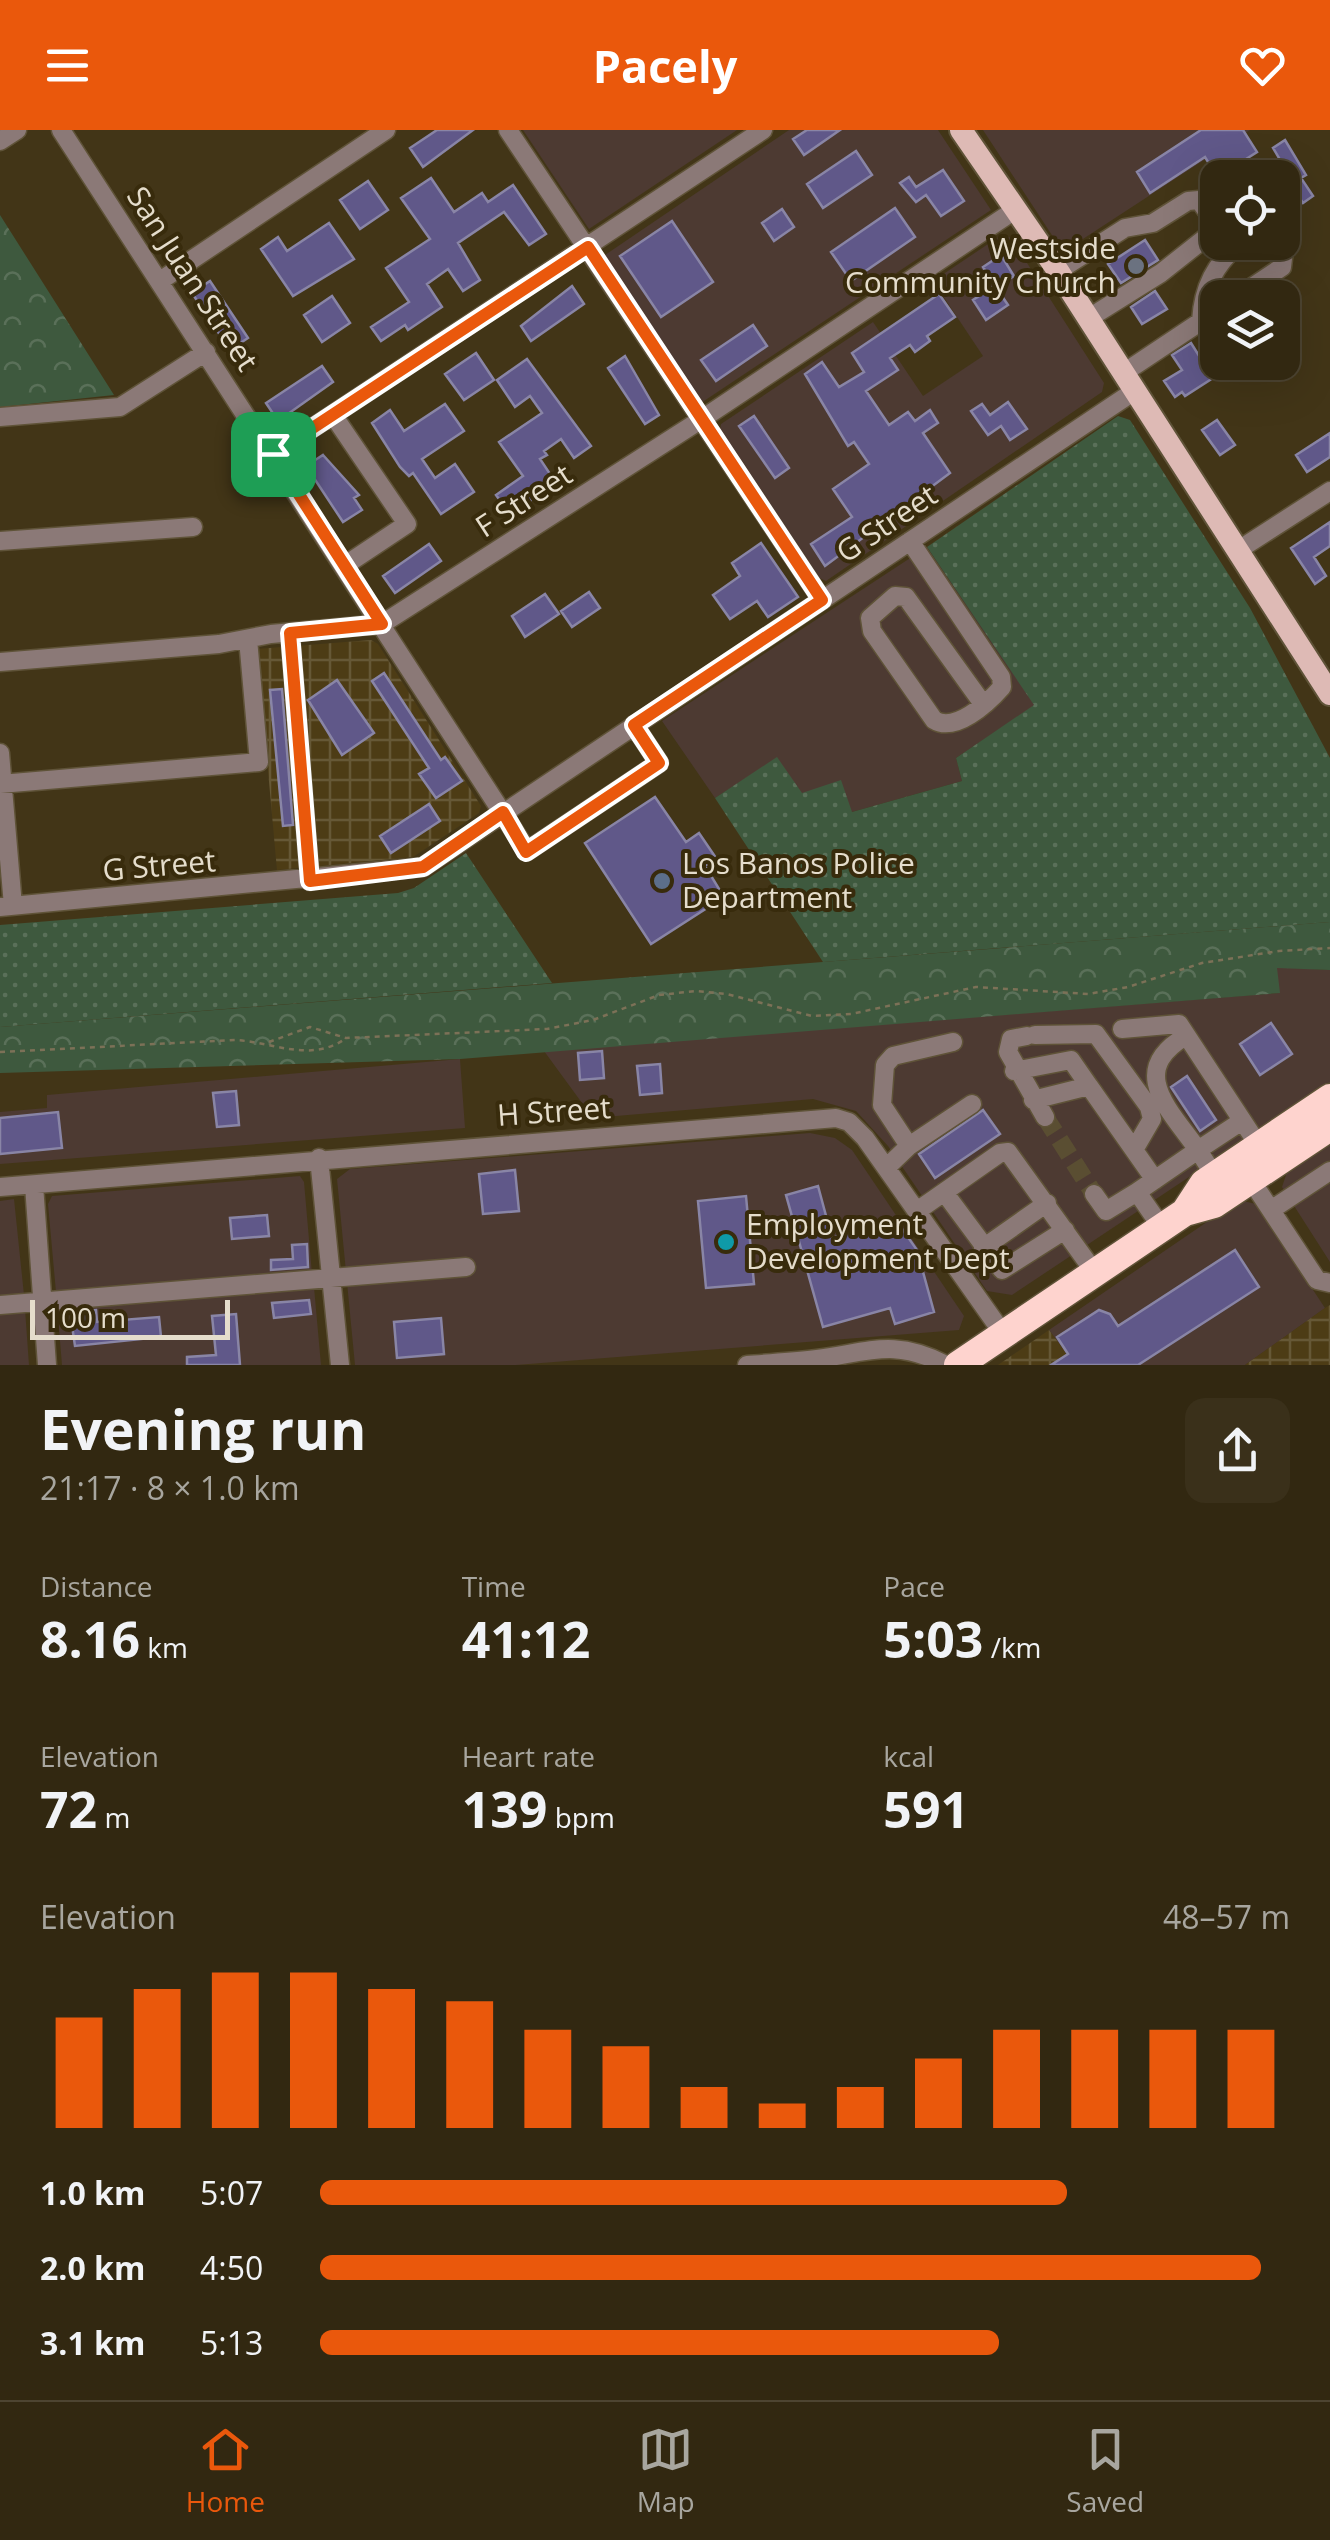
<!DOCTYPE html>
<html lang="en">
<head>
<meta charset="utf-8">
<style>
	body { margin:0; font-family:"Open Sans",sans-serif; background:#3a301a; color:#f1f3f6; height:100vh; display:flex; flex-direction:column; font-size:38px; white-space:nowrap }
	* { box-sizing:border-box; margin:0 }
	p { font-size:32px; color:#a8a69f }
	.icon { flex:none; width:55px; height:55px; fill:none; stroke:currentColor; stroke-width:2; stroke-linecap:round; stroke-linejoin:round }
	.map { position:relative; height:1235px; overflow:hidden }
	.drawer { display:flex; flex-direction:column; background:#322811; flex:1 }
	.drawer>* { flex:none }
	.tools { position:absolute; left:1200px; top:30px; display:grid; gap:20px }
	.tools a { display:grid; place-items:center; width:100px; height:100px; border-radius:20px; background:#322811; box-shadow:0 10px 40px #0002,0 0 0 2px #4d4431; font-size:50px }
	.scale { position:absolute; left:30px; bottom:25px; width:200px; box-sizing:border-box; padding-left:10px; border:5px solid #e5ddcc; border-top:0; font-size:28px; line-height:35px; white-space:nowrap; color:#e5ddcc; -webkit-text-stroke:8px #382b0c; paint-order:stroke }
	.pin { position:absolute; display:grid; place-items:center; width:85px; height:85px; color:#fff; margin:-42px; border-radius:20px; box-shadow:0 5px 15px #0006 }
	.round { display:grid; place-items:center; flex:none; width:105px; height:105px; border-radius:20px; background:#3a301a }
	.overview { display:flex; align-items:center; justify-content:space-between; height:170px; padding:0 40px }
	h1 { font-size:55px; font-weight:700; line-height:75px }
	.figures { display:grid; grid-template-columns:repeat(3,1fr); gap:15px; height:170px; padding:10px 40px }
	.figures div { display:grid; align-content:center }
	.figures b { font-size:50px; font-weight:700 }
	.figures small { font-size:28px; font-weight:400 }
	.figures p { font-size:28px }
	.chart { height:280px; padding:20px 40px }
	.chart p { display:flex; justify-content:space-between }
	.chart svg { width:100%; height:180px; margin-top:10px; stroke:#ea580c; stroke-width:6 }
	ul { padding:0 40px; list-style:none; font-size:32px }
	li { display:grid; grid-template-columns:160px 120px 1fr; align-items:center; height:75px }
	li i { height:25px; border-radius:12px; background:#ea580c }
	header { display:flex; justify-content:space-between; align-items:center; height:130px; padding:0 40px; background:#ea580c; color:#fff; font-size:45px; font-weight:700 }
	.menu { display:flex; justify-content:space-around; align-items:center; height:140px; border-top:2px solid #4d4431; background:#322811; font-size:28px; color:#a8a69f }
	.menu a { display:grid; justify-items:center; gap:5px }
	.menu .on { color:#ea580c }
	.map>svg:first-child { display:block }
	.commercial { fill:#4d3a32 }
	.industrial { fill:url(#industrial-grid) }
	.grass { fill:url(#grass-dots) }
	.park { fill:url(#park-crowns) }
	.building { fill:#605889; stroke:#8985a6; stroke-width:2.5 }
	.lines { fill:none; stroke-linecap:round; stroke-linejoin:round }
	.minor-tunnel { stroke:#5a4e32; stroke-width:18; stroke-dasharray:18 9; stroke-linecap:butt }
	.minor-casing { stroke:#5f5338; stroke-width:21 }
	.major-casing { stroke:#5f5338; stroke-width:26 }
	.highway-casing { stroke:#5f5338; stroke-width:31 }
	.path { stroke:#7c7157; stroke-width:2.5; stroke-dasharray:5 5; stroke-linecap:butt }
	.minor { stroke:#8b7977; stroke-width:18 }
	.major { stroke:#debab5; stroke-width:22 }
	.highway { stroke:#fed3ce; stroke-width:28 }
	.route-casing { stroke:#fff; stroke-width:20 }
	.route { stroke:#ea580c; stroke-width:12 }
	.worship-dot { fill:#6b7280; stroke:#382b0c; stroke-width:4 }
	.service-dot { fill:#5c6f8a; stroke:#382b0c; stroke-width:4 }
	.culture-dot { fill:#0f9aa8; stroke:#382b0c; stroke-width:4 }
	.labels { text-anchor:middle; stroke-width:8; stroke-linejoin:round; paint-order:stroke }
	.poi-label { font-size:30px; fill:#e5ddcc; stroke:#382b0c; text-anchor:start }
	.street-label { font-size:30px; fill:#e5ddcc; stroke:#382b0c }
</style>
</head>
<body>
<header><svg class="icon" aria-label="menu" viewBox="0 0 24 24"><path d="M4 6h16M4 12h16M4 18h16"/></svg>Pacely<svg class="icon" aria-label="heart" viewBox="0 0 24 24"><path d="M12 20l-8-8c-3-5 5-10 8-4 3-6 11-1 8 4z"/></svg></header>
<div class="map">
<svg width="1330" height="1235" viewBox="0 0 1330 1235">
	<defs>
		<pattern id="industrial-grid" width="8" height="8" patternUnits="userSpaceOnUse" patternTransform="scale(2.5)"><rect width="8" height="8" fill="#4d3c15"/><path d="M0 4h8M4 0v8" fill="none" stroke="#665836"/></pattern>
		<pattern id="grass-dots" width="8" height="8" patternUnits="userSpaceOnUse" patternTransform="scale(2.5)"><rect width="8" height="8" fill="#3e593e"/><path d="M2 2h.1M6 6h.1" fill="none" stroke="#5a7059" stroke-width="1.8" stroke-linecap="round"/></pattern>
		<pattern id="park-crowns" width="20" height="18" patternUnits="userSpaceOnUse" patternTransform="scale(2.5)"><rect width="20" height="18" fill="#3e593e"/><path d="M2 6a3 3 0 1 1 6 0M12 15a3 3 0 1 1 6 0" fill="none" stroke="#5a7059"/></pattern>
	</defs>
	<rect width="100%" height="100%" fill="#423517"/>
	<path class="commercial" d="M523,0H737L589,99Z
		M789,0H938L991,80L701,273L605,125Z
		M983,0H1250L1063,122Z
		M1003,104L1011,108L1104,253L1102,262L826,451L817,447L720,299L721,294L873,192L923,266L983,226L933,151Z
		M927,417L1035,575L956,628L962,651L852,682L801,663L777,628L715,668L662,591Z
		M1276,837L1330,840V953L1012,1165L987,1161L888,1016L856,981L813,969L593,988L544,921L1279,863Z
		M460,929L465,998L0,1034V982L47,978V965Z
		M810,1003L835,1008L852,1020L964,1186L959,1200L516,1235H355L337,1049L350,1039Z
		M1330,1011V1132L1282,1057L1288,1039Z
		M300,1046L304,1052L312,1144L56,1162L48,1074L52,1066Z
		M14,1069L24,1165L0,1167V1071Z
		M1239,1070L1256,1074L1325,1178L1245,1235H1075L1049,1200Z
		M314,1157L321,1235H62L57,1175Z
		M25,1179L29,1235H0V1181Z"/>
	<path class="industrial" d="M371,510L378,514L481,676L479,683L413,727L277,740L257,519Z
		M1330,1175V1235H1245L1325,1178Z
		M1049,1200L1075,1235H998Z"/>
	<path class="grass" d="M1118,286L1130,290L1250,478L1330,628V792L823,832L715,668L777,627L802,663L841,650L852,682L962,651L956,628L1034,575L927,417Z
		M466,723L552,853L0,897V795L398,763L414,758Z"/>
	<path class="park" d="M0,85L114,265L0,277Z
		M1330,792V840L1277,838L1280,863L460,929L0,943V897Z"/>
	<path class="building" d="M437,0H473L423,37L410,18Z
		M807,0H840L804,25L793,9Z
		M1201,0H1243L1257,22L1235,36L1243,48H1218L1205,27L1150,63L1137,42Z
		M1285,10L1306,45L1301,48L1313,66L1303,73L1294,60L1282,67V33L1273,18Z
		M856,21L872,45L823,78L807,54Z
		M943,40L964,71L941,86L926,65L916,72L900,53L909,47L916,57Z
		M431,48L454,82L482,63L488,72L513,55L546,104L529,115L504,82L458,113L480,150L463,161L448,139L427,154L442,177L408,200L405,195L381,211L371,197L409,172L386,138L430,109L401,68Z
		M368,51L388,80L360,99L340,70Z
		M895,78L915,107L851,151L831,122Z
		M782,79L794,97L774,111L762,93Z
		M672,91L713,152L661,187L620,126Z
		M329,93L354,129L293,166L261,119L278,107L287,121Z
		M1145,110L1158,130L1121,153L1108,134Z
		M1001,125L1014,146L996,157L983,137Z
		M210,151L248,208L230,220L192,163Z
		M572,156L584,174L531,211L521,196Z
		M995,156L1008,175L986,190L973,170Z
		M1155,161L1167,179L1142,194L1131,177Z
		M939,164L955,187L927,206L930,211L915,222L910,215L890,228L898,240L866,261L889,295L908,282L915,291L930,280L938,293L923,303L950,343L825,436L811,414L852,387L833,359L869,334L854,312L848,316L805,244L822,232L839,257L864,242L852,223Z
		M332,166L350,193L322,212L304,185Z
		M753,195L767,216L716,251L701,230Z
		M1191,213L1206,237L1238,232L1185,266L1182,262L1175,267L1164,251L1182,240L1172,225Z
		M476,223L494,250L464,270L445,244Z
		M625,226L659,285L645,294L608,238Z
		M527,229L591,316L574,328L561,309L544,321L547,325L540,329L556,353L524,375L520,369L506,379L496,365L523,346L499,312L542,283L530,266L515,277L497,250Z
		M322,236L333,252L278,291L266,273Z
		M1008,272L1027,299L1010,310L1001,296L988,305L971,281L982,274L990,285Z
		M445,274L464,301L422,329L435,348L455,334L474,362L441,384L413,343L409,346L400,337L372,293L390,280L404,301Z
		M754,286L789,338L775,348L739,296Z
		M1217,290L1235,315L1220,325L1202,300Z
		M1330,303V327L1307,342L1296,325Z
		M323,325L359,365L354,368L362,380L343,392L306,336Z
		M1330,392V416L1314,427L1326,446L1315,454L1291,418Z
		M761,413L798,467L768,487L757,471L730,489L713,465L740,446L732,433Z
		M429,414L441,431L395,463L383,446Z
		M589,462L600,478L572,497L561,481Z
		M545,464L559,484L525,507L512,486Z
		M384,543L441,630L445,627L462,651L436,668L419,644L429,638L372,551Z
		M337,550L374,603L342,625L308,570Z
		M282,559L293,695L283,696L270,560Z
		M655,667L686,712L699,703L716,728L705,736L724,767L651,814L585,713Z
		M429,674L440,691L391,723L380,706Z
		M1271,893L1292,924L1260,945L1240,914Z
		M602,921L604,948L580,950L578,923Z
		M660,934L662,963L640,965L637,936Z
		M1187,946L1216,990L1200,1001L1171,957Z
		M236,961L239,995L217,997L213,963Z
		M983,980L1000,1004L935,1048L919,1024Z
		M58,982L62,1018L0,1024V988Z
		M515,1040L519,1081L483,1084L479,1044Z
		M818,1056L832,1108L896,1090L917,1120L934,1182L895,1194L890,1178L823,1197L786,1065Z
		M746,1066L754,1154L706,1158L698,1071Z
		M267,1085L269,1106L232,1109L230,1088Z
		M307,1114L308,1137L271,1140V1130L293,1129L292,1115Z
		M1235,1120L1259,1157L1138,1235H1051L1068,1224L1057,1207L1099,1180L1110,1184L1118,1196Z
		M309,1170L311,1184L274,1188L272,1173Z
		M96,1180L97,1192L159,1187L161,1207L75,1216L70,1182Z
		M236,1184L240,1235H187V1227L216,1225L212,1186Z
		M441,1188L444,1224L397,1228L394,1192Z"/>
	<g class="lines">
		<path class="minor-tunnel" d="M1045,987L1094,1064"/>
		<g class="minor-casing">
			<path id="minor" d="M61,0L527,721L659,633L634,595
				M508,0L822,470
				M0,11L17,0
				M1058,141L1125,98L1153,93L1188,71L1199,70L1216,94L1214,101L1161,143L1089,188
				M160,151L386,0
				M1236,168L1282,137L1284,120L1278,112
				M1201,191C1203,157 1215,134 1241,112
				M1125,242L1218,180
				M333,285L407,394L344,436
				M0,287L120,277L206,222
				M273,324L763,0
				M0,411L193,397
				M910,411L1001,547L1002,557C987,574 955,603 934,590L872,501L870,488L895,466L906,467L983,574
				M1240,419L1330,361
				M290,503L310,751
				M0,532L219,514L271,504L382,494L702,289L1015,80
				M0,623L13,776
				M0,654L259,632L248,509
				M0,777L423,737L1136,260
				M1122,899L1179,894L1259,1016
				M1035,905L1096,904L1149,977L1152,989L1134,1020
				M1027,906L1011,909L1008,922L1045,987
				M1186,906C1126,941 1170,980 1198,1020L1242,991
				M1014,941L1071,930L1089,956
				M1033,970L1089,956L1155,1050
				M909,1016L882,975L885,935L893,926L953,912
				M319,1028L340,1235
				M886,1038L909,1016L972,974
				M1251,1050L1317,1150L1330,1153
				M34,1055L47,1235
				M0,1057L836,988L849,992L865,1008L1004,1205
				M944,1062L1002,1140L1065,1100
				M1094,1064L1106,1081L1137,1062
				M1271,1080L1330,1041
				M917,1081L1000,1023L1008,1022L1095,1143
				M1162,1098L1137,1062L1198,1020L1214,1045
				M983,1118L1047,1073
				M0,1175L466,1137
				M747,1235C770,1233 794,1232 817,1229C869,1222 895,1208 946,1235"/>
		</g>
		<g class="major-casing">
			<path id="major" d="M961,0L1058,141L1330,564"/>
		</g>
		<g class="highway-casing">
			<path id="highway" d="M1185,1082L1204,1053L1330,968
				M958,1235L1185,1082L1214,1074L1330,997"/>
		</g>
		<path class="path" d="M269,912L310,897L346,908L547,899L593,890L659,865L696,861L727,864L812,886L851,884L976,857L1088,864L1128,857L1202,833L1279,821L1330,818
			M0,922L235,910C273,912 310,933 345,909"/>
		<use href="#minor" class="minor"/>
		<use href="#major" class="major"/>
		<use href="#highway" class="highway"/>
	</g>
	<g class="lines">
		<g class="route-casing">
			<path id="route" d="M588,117L822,470L634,595L659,633L526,722L503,682L423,737L310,751L290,503L382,494L273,324Z"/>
		</g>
		<use href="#route" class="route"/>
	</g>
	<circle class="worship-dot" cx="1136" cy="136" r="10"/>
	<circle class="service-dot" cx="662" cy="751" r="10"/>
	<circle class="culture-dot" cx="726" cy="1112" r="10"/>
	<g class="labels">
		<g class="poi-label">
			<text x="1116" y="129" text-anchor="end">Westside<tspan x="1116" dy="34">Community Church</tspan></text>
			<text x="682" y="744">Los Banos Police<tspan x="682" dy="34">Department</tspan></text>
			<text x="746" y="1105">Employment<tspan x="746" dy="34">Development Dept</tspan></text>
		</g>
		<g class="street-label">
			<text transform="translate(192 149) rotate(57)" y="10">San Juan Street</text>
			<text transform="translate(524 371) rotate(-33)" y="10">F Street</text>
			<text transform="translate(887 394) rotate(-34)" y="10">G Street</text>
			<text transform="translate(159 736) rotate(-5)" y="10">G Street</text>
			<text transform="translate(554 982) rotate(-4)" y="10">H Street</text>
		</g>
	</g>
</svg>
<div class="tools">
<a><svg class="icon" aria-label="locate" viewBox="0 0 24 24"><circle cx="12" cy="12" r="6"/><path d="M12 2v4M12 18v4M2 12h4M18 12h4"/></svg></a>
<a><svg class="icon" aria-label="layers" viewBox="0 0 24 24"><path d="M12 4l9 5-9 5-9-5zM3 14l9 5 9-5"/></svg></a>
</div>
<div class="scale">100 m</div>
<div class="pin" style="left:273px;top:324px;background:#1e9e55"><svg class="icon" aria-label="arrive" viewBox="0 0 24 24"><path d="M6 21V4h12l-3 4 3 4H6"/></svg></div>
</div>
<section class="drawer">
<div class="overview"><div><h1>Evening run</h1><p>21:17 · 8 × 1.0 km</p></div><a class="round"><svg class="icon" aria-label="share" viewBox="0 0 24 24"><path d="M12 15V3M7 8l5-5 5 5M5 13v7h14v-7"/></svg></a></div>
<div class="figures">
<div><p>Distance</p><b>8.16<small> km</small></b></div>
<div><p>Time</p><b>41:12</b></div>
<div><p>Pace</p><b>5:03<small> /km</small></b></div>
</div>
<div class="figures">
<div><p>Elevation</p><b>72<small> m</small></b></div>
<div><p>Heart rate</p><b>139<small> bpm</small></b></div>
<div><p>kcal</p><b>591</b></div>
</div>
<div class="chart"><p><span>Elevation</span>48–57 m</p>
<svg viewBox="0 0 160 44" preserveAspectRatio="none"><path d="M5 44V17M15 44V10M25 44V6M35 44V6M45 44V10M55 44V13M65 44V20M75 44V24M85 44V34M95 44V38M105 44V34M115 44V27M125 44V20M135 44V20M145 44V20M155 44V20"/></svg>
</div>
<ul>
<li><b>1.0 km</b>5:07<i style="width:77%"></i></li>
<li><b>2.0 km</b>4:50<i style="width:97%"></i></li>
<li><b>3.1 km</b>5:13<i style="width:70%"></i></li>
</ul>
</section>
<nav class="menu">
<a class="on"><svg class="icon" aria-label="home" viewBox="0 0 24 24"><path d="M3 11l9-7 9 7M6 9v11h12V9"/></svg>Home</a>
<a><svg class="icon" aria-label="map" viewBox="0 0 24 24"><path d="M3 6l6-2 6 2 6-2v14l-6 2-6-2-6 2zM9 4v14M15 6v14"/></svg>Map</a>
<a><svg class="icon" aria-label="saved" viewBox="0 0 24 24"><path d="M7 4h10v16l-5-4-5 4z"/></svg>Saved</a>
</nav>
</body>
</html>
